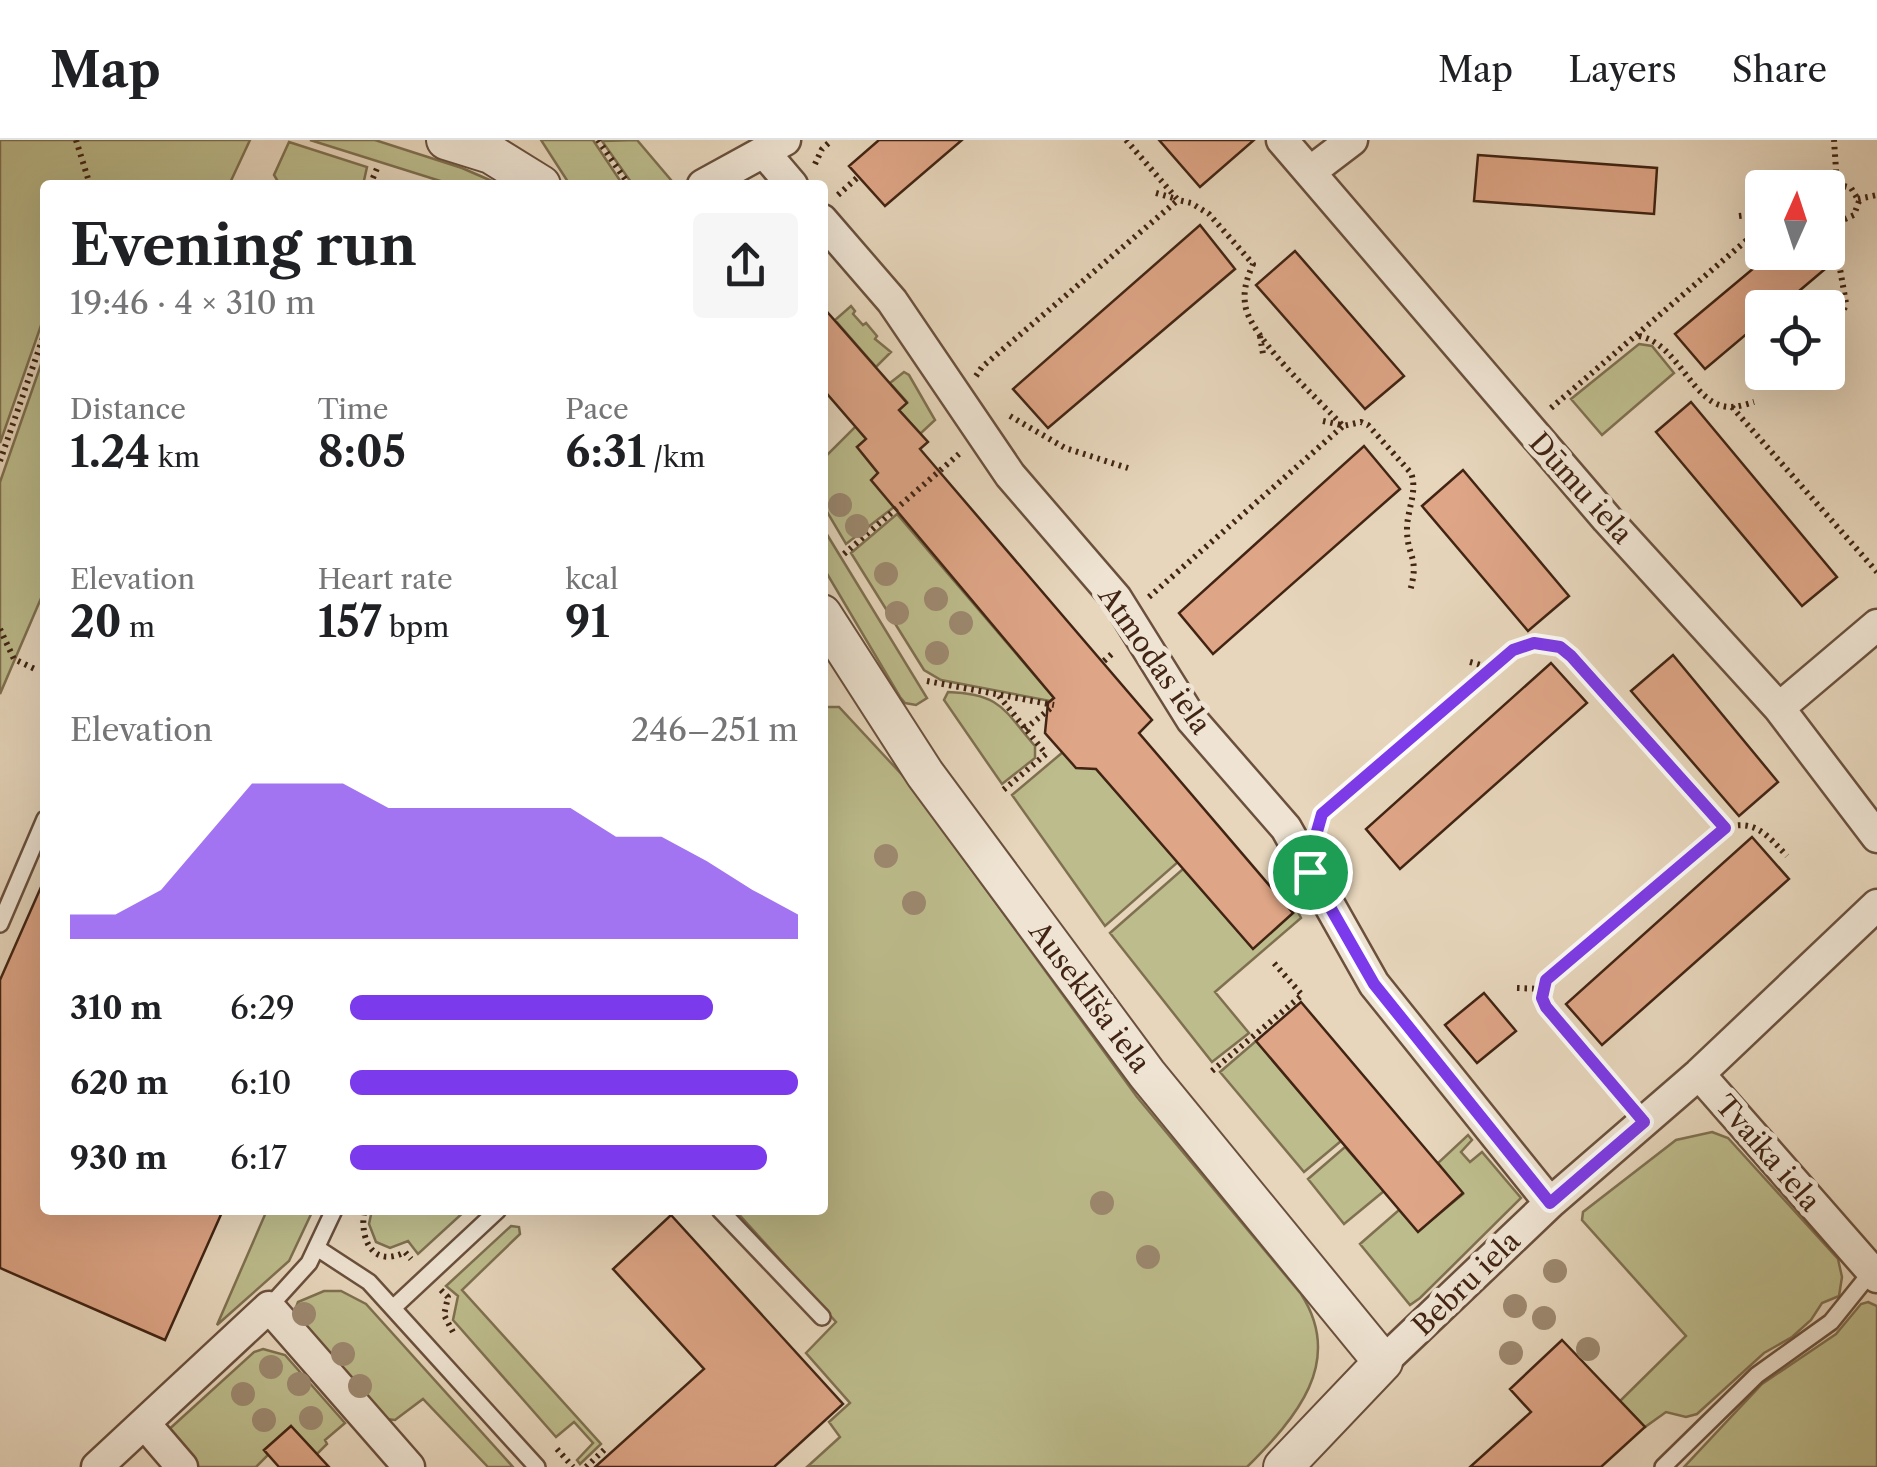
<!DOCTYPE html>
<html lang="en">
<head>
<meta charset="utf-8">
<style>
	body { margin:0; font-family:"Libre Caslon Text",serif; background:#f6f6f6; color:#202124; height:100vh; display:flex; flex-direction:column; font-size:38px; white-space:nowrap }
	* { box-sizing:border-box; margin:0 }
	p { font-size:32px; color:#757577 }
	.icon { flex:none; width:55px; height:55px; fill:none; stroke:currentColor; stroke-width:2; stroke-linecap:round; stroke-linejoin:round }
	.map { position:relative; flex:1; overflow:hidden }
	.drawer { position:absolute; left:40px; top:40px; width:788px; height:1035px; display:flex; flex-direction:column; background:#fff; border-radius:10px; box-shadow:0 10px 40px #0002 }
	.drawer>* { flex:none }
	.needle { width:65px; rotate:3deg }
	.fabs { position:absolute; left:1745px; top:30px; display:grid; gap:20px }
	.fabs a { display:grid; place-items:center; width:100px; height:100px; border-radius:10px; background:#fff; box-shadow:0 10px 40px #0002; font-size:50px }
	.pin { position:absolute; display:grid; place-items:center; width:85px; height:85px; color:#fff; margin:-42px; border:5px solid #fff; border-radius:50%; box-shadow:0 2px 10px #0007 }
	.round { display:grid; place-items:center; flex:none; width:105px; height:105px; border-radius:10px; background:#f6f6f6 }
	.headline { display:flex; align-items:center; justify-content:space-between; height:170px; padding:0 30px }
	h1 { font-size:55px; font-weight:700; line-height:75px }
	.stats { display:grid; grid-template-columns:repeat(3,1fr); gap:15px; height:170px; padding:10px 30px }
	.stats div { display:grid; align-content:center }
	.stats b { font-size:42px; font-weight:700 }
	.stats small { font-size:28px; font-weight:400 }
	.stats p { font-size:28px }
	.chart { height:280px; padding:20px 30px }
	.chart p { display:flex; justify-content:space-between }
	.chart svg { width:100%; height:180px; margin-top:10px; fill:#7c3aed; opacity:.7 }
	ul { padding:0 30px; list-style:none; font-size:32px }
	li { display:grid; grid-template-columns:160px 120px 1fr; align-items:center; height:75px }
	li i { height:25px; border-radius:12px; background:#7c3aed }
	header { display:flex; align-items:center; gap:60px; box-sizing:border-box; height:140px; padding:0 50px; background:#fff; border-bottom:2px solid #e0e0e0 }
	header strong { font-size:48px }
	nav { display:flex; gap:55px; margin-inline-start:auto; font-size:35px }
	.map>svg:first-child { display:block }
	.green { fill:#bdbc8c; stroke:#7f7050; stroke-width:2.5 }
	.building { fill:#dea586; stroke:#412413; stroke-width:2.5 }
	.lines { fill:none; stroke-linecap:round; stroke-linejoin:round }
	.service-casing { stroke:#6a503d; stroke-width:20 }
	.minor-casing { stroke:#6a503d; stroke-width:35 }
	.tertiary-casing { stroke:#6a503d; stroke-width:42 }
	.path { stroke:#412413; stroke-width:6; stroke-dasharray:2.5 5; stroke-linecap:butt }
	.service { stroke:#efe4d3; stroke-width:15 }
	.minor { stroke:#efe4d3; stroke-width:30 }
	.tertiary { stroke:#efe4d3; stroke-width:38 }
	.tree { fill:#9d8970 }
	.route-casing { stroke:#fff; stroke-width:20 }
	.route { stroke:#7c3aed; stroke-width:12 }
	.labels { text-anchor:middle; stroke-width:10; stroke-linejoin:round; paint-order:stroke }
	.street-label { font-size:28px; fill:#412413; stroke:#efe4d3 }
</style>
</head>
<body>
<header>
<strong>Map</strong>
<nav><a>Map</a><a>Layers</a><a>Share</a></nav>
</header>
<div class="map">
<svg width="1877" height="1327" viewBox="0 0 1877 1327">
	<rect width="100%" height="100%" fill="#e7d6bc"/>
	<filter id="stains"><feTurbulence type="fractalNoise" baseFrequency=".002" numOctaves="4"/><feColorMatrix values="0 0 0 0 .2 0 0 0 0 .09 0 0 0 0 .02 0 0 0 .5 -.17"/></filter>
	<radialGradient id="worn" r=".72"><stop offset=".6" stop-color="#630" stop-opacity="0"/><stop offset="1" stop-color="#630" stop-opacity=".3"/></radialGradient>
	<path class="green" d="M0,0H250L229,45H104L99,42L91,45H45V174L0,303Z
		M310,0H375L462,28L501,45H453Z
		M541,0H593L623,45H570Z
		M637,0L671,40L664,45H633L602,1Z
		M289,2L367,27L363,45H280L274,35Z
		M851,166L855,171L853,174L863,185L866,183L877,196L875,199L891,212L876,227L835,180Z
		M1639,204L1652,206L1674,233L1602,295L1571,259Z
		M45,213V449L0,554V342Z
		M904,232L909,235L935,280L920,294L899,270L907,262L890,243Z
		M856,286L867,299L857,307L878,333L894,367L846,404L823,365V319Z
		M897,374L1054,558L1050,561L941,540L924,530L851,413Z
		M823,388L927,558L916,565L905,563L900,557L823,427Z
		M948,552C1001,554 1003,569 1035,606V618L1002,644L944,560Z
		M823,560L827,567H839L905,638L1137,957L1301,1154C1345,1222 1296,1278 1247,1327L808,1326L840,1297L829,1282L850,1263L806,1213L836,1182L735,1070H822Z
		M1063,612L1096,629L1178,722L1105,786L1012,655Z
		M1183,729L1253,808L1293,773L1272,748L1281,739L1301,778L1215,852L1249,893L1212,922L1110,793Z
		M1256,901L1341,1001L1304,1032L1220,932Z
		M1712,992L1728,998L1838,1119L1842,1137L1839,1156L1822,1163L1811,1180L1792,1197L1764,1213L1697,1274L1686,1277L1666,1272L1645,1287L1620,1261L1686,1196L1582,1080L1583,1072L1676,1000Z
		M1468,995L1472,1000L1461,1012L1470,1022L1482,1012L1521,1058L1420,1158L1410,1165L1360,1104L1399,1070L1418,1091L1463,1054L1438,1023Z
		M1345,1007L1384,1051L1344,1084L1308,1039Z
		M267,1070H313L289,1121L217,1185Z
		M372,1070H466L418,1114L408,1101L390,1108L376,1102L369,1084Z
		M511,1086L519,1087L520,1094L462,1150L601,1304L580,1324L577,1320L593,1303L574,1282L556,1297L453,1180L458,1156L446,1146Z
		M324,1151H341L366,1164L513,1327H488L423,1259L395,1280L386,1279L294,1173L298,1162Z
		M1868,1162L1877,1166V1327H1684L1762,1244L1836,1194L1861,1164Z
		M263,1209L285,1215L345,1283L325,1300L327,1304L317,1314L291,1286L264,1310L268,1315L256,1327H187L165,1293L254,1212Z"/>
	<path class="building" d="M879,0H962L885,66L849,26Z
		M1159,0H1254L1200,47Z
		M1478,15L1657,28L1654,74L1474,61Z
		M1200,85L1235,129L1048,288L1013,249Z
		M1295,111L1404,236L1365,269L1256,145Z
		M1773,112H1811L1825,129L1779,168H1762V181L1705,229L1675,194Z
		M822,166L907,263L899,270L928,302L920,309L1152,580L1139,593L1293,773L1253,809L1096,629L1076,628L1045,593L1048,563L1054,558L871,340L878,333L857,307L866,299L822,248Z
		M1691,262L1837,437L1802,466L1656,292Z
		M1364,306L1400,349L1213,514L1179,473Z
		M1463,330L1569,456L1528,491L1422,366Z
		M1673,515L1778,642L1739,676L1631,551Z
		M1551,523L1587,563L1400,729L1366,689Z
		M1752,697L1789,739L1602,905L1566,864Z
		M45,738V1070H223L165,1200L0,1128V840Z
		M1484,853L1516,891L1477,923L1445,885Z
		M1301,862L1463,1053L1418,1092L1256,901Z
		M671,1075L843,1264L774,1327H595L704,1229L613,1129Z
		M1562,1200L1645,1287L1601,1327H1470L1531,1272L1510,1249Z
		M291,1286L329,1327H279L264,1310Z"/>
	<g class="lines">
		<g class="service-casing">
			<path id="service" d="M0,784L45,679
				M720,1070L822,1177
				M317,1108L369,1142L537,1327
				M269,1167L309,1123L334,1070
				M393,1168L498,1070
				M1663,1327L1757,1235L1831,1182L1872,1131"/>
		</g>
		<g class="minor-casing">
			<path id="minor" d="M1282,0L1607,379L1779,568L1877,697
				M764,12L792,45
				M1310,32L1352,0
				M703,45L785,0
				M822,80L892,161L1010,335L1116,458L1192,580L1286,688L1374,844L1550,1063
				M1779,568L1877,485
				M1699,934L1877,1137
				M1383,1222L1550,1063L1699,934L1877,765
				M145,1284L182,1327
				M97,1327L269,1167L409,1327"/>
		</g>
		<g class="tertiary-casing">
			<path id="tertiary" d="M446,0L491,14L541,45
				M822,474L925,634L1147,934L1383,1222L1283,1327"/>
		</g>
		<path class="path" d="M76,0L90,45
			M598,0L629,45
			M1126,0L1178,60L1191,63L1209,74L1253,124C1248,136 1243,149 1245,163C1247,195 1319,260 1343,286L1361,282L1368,285L1411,333C1418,351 1407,370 1407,389C1407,418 1420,416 1410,451
			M815,24L822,9L832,0
			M1837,44L1851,48L1859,61L1854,75L1838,82
			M370,45L378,26
			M1828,49L1837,44L1834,0
			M1156,53L1177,59
			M838,55L859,36
			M1858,59L1877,55
			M1739,76L1762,73
			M1828,77L1838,82L1836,106L1846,163L1843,173L1828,188
			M1260,196L1263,214
			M1639,196C1680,204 1692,266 1730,267C1738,267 1747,264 1754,262
			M976,236L982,227L1178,60
			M1732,267L1877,432
			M1551,268L1762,87
			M1010,276L1065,308L1128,328
			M1323,281L1341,285
			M0,321L45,192
			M844,414L959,314
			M1149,457L1343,286
			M0,489L14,519L37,530
			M1104,521L1115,511
			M1470,522L1491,528
			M927,541L1054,565
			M999,556L1046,614L1002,651
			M1025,589L1052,567
			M1318,680L1504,518C1526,500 1548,498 1571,516L1725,688
			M1517,848L1543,849
			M1212,931L1302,855L1274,823
			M1625,959L1546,867L1542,858L1546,840L1725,688C1755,678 1768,696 1787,716
			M357,1070L364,1073C360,1101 374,1128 405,1112L411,1119
			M441,1150L448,1157L444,1175L455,1196
			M557,1309L573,1327
			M586,1327L605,1309"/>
		<use href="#service" class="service"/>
		<use href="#minor" class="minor"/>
		<use href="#tertiary" class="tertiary"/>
	</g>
	<g class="tree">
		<circle cx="840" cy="365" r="12"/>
		<circle cx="857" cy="386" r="12"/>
		<circle cx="886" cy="434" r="12"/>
		<circle cx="936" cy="459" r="12"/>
		<circle cx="897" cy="473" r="12"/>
		<circle cx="961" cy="483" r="12"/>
		<circle cx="937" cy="513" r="12"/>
		<circle cx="886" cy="716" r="12"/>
		<circle cx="914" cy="763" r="12"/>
		<circle cx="1102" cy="1063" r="12"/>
		<circle cx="1148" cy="1117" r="12"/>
		<circle cx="1555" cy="1131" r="12"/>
		<circle cx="1515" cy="1166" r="12"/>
		<circle cx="304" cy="1174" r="12"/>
		<circle cx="1544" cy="1178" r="12"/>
		<circle cx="1588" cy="1209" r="12"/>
		<circle cx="1511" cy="1213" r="12"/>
		<circle cx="343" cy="1214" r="12"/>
		<circle cx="271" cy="1227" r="12"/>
		<circle cx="299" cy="1244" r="12"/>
		<circle cx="360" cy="1246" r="12"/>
		<circle cx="243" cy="1254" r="12"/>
		<circle cx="311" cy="1278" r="12"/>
		<circle cx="264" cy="1280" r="12"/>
	</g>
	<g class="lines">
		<g class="route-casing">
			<path id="route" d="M1534,503L1560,507L1571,516L1725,688L1546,840L1542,858L1546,867L1644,982L1550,1063L1374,844L1310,732L1328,717L1316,695L1322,674L1513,510Z"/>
		</g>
		<use href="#route" class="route"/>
	</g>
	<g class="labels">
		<g class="street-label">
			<text transform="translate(1581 348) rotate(48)" y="10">Dūmu iela</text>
			<text transform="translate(1155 520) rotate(55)" y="10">Atmodas iela</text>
			<text transform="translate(1090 857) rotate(53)" y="10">Auseklīša iela</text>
			<text transform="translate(1768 1013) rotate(49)" y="10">Tvaika iela</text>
			<text transform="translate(1466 1143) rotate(-44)" y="10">Bebru iela</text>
		</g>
	</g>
	<rect width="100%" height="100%" filter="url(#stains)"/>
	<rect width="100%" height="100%" fill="url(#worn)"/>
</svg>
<div class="fabs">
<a><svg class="needle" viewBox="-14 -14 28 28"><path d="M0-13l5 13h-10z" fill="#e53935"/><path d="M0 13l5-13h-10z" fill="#757577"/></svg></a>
<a><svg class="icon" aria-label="locate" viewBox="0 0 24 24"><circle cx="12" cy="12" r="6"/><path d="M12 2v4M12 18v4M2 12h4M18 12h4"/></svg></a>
</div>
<div class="pin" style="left:1310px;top:732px;background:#1e9e55"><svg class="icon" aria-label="arrive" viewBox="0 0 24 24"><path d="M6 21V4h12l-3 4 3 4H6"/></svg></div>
<section class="drawer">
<div class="headline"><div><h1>Evening run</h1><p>19:46 · 4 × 310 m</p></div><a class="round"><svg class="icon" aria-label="share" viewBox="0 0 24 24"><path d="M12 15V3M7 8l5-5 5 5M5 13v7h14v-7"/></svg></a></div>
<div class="stats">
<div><p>Distance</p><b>1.24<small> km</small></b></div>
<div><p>Time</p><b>8:05</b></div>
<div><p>Pace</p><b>6:31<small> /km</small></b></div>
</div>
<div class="stats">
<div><p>Elevation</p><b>20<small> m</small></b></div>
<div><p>Heart rate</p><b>157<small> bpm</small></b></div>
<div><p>kcal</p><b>91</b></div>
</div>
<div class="chart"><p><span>Elevation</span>246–251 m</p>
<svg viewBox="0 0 160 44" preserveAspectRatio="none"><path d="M0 44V38L10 38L20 32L30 19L40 6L50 6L60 6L70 12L80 12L90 12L100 12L110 12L120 19L130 19L140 25L150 32L160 38V44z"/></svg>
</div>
<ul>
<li><b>310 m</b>6:29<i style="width:81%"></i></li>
<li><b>620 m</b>6:10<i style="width:100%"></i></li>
<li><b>930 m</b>6:17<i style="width:93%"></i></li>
</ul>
</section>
</div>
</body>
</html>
